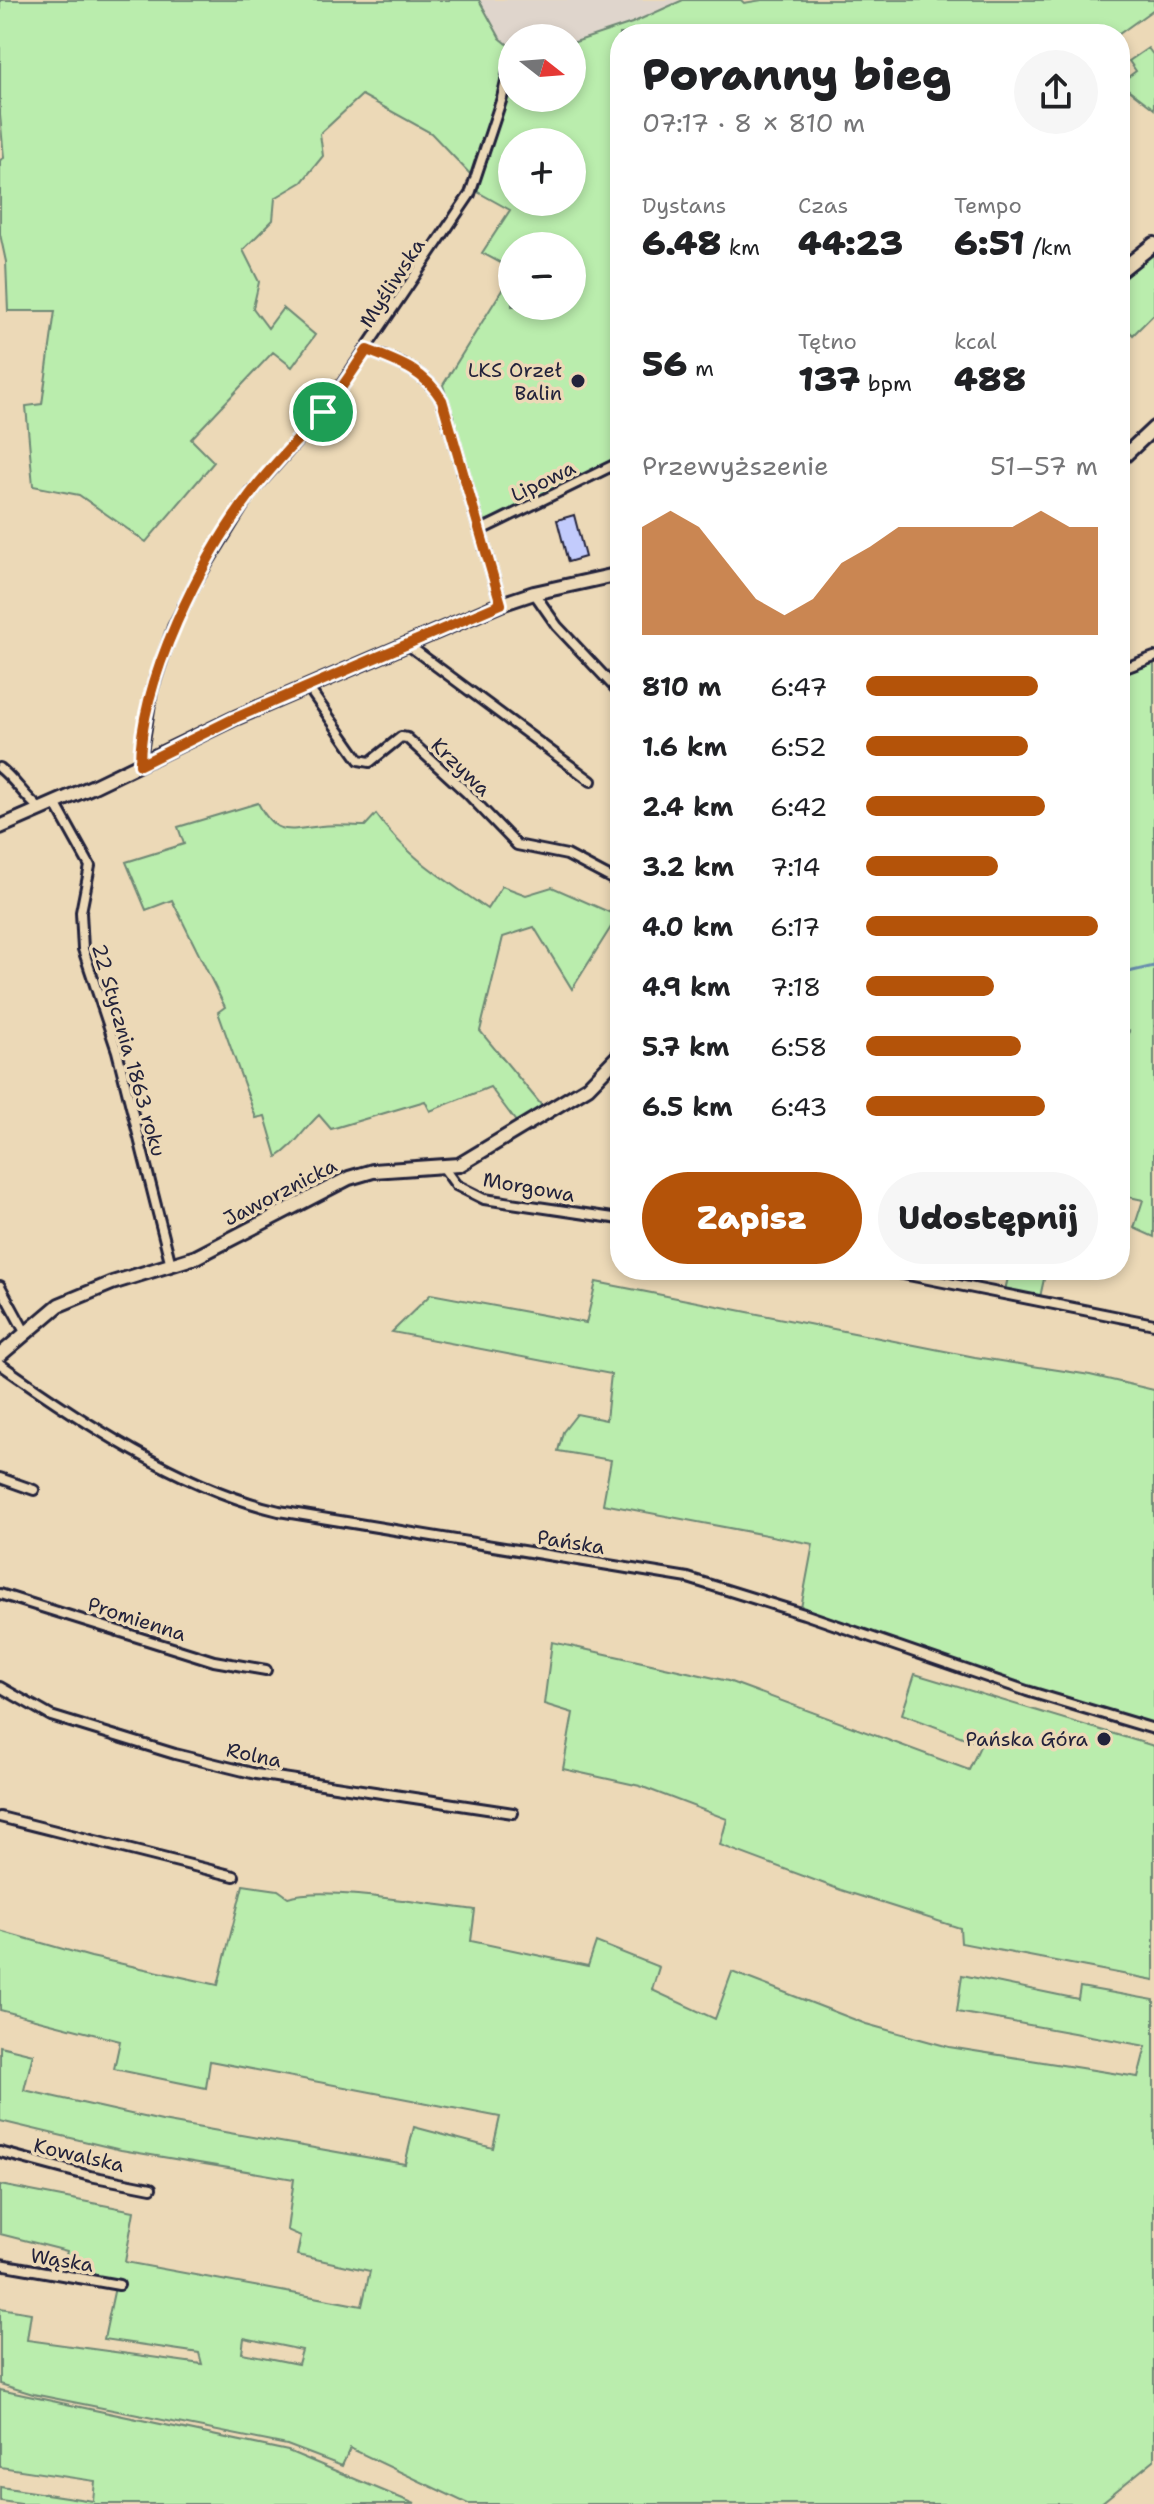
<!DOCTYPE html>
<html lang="pl">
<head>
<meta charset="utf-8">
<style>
	body { margin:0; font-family:"Shantell Sans",sans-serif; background:#f6f6f6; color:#202124; height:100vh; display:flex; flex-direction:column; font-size:30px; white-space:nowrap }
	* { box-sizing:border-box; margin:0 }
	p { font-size:26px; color:#757577 }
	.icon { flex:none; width:44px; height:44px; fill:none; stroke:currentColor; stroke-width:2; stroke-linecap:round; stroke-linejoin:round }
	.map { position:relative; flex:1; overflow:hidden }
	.sheet { position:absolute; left:610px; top:24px; width:520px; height:1256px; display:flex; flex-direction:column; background:#fff; border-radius:32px; box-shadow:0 4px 12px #0003 }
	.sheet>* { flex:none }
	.needle { width:52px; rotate:107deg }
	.buttons { position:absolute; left:498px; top:24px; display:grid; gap:16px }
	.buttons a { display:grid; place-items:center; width:88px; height:88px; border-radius:50%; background:#fff; box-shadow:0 4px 12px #0003; font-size:40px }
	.pin { position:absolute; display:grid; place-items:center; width:68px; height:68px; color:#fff; margin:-34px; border:4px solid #fff; border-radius:50%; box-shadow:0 2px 8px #0007 }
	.round { display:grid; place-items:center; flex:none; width:84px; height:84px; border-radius:42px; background:#f6f6f6 }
	.overview { display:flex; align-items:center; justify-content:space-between; height:136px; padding:0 32px }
	h1 { font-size:44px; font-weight:800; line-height:60px }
	.stats { display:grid; grid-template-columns:repeat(3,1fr); gap:12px; height:136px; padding:8px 32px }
	.stats div { display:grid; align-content:center }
	.stats b { font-size:34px; font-weight:800 }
	.stats small { font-size:22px; font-weight:400 }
	.stats p { font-size:22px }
	.chart { height:224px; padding:16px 32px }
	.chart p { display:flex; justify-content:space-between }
	.chart svg { width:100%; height:144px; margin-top:8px; fill:#b45309; opacity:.7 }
	.primary-button { display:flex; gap:16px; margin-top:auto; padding:16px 32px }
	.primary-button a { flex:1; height:92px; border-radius:48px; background:#b45309; color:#fff; font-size:32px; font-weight:800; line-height:92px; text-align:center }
	.primary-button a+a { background:#f6f6f6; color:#202124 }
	ul { padding:0 32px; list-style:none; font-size:26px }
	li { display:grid; grid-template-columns:128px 96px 1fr; align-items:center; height:60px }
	li i { height:20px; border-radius:10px; background:#b45309 }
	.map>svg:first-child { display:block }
	.built { fill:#dfd5cc }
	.green { fill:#baedad; stroke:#6e8874; stroke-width:2; fill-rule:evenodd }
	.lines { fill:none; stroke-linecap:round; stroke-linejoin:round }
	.stream { stroke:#698ead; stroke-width:3 }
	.building { fill:#c2cbfc; stroke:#22223b; stroke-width:2 }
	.street-casing { stroke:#22223b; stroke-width:14 }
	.secondary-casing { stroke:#22223b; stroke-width:18 }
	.street { stroke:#ecd9b7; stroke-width:8 }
	.secondary { stroke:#ecd9b7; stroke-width:12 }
	.route-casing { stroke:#fff; stroke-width:16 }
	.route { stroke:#b45309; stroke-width:10 }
	.poi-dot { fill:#22223b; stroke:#ecd9b7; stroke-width:3 }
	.labels { text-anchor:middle; stroke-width:7; stroke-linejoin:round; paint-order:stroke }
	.street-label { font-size:20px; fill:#22223b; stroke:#ecd9b7 }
	.poi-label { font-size:20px; fill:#22223b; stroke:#ecd9b7; text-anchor:end }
</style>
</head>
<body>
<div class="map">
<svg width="1154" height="2504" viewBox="0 0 1154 2504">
	<rect width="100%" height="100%" fill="#ecd9b7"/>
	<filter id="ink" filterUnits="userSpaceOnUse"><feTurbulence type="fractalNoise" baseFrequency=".0125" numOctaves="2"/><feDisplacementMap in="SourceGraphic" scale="16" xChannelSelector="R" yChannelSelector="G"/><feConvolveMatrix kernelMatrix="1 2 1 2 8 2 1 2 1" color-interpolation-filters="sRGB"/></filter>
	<g filter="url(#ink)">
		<path class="built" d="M479,0H683L632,23L572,43V38H512V47L500,38Z"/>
		<path class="green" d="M0,0H479L500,38L511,47L473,177L431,133L362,95L320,134L323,156L302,182L275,198L273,220L243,250L259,282L253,308L268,328L283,308L315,335L292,367L273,352L191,439L214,462L146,542L79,495L33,486L26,406L42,404L55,311H8L6,262L0,234V160L4,158L0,115Z
			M683,0H741L744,3L762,0H1154V9L1119,34H620V467L594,481L482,522L443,385L512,274V306H572V246H512V269L482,253L510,210L476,191L512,77V98H572V43L632,23ZM512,142H572V202H512Z
			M1148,48L1154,56V109L1120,83L1136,71L1129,61Z
			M1154,248V314L1133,335L1120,322V276Z
			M1154,661V1237L1134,1228L1143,1200L1120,1195V1068L1129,1031L1120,1029V674Z
			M258,803C276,837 288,830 321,826C335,824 351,826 365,826L376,814C404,855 446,880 487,909L502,886L526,895L552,887L618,916L572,989L534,927L503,937L480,1031L543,1107L517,1123L490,1087L430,1111L425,1101L331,1129L319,1115C303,1130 295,1146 277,1157L265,1116L256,1118L218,1012L225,1007L172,900L146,910L126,862L184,844L178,827Z
			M1010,1270H1046L1040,1297L1005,1290Z
			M596,1282L975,1357L1090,1375L1154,1390V1724L1028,1687L801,1608L813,1544L603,1504L611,1460L558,1451L563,1432L577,1414L606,1420L611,1374L392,1332L431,1294L586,1323Z
			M552,1642L728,1681L969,1770L981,1744L902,1714L915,1674L1154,1746V1980L961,1943L960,1928L841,1890L720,1845L727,1819L640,1786L563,1769L573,1713L544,1704Z
			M243,1885L278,1890L288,1897C324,1885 433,1905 475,1910L471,1941L588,1966L596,1942L659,1967L652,1990L715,2019L732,1972L866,2024L949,2047L1138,2077L1146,2046L957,2012L962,1975L1078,1999L1080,1987L1154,2000V2460L1100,2504H468L350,2448L342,2466L287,2445L33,2394L0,2384V2308L31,2313L27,2340L202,2364L199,2353L104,2339L115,2287L61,2279L67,2251L0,2234V2185L134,2211L125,2262L362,2306L370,2271L297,2255L301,2236L287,2230L294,2179L121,2150L0,2121V2046L33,2054L24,2090L162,2121L405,2164L414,2127L493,2148L500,2117L210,2061L206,2088L114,2069L120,2041L0,2010V1931L91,1957L218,1985ZM244,2338L302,2350L298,2364L242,2353Z
			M0,2390L288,2451L415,2504H21L0,2501V2487L93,2501L95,2481L0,2467Z"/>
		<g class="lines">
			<path class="stream" d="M1120,974L1154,966"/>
		</g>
		<path class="building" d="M574,515L585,557L568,562L557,520Z"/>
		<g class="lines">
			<g class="street-casing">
				<path id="street" d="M367,350C398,362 424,370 442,400L501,604
					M481,530L620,462
					M534,593L557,626L620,693
					M408,645L591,781
					M1120,670L1154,657
					M308,687L359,760L370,762L401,737L407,738L466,792L517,845L567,855L620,883
					M140,765L152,691L173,627L196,582L251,493L323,412L470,194L502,98L512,55
					M0,768C15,780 24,796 40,809
					M55,803L90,866L81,912L83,949L117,1051L171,1265
					M443,1167L456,1185L484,1199L620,1219
					M883,1270L1154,1324
					M0,1286L25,1332
					M0,1364C82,1422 181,1488 279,1511L688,1578L804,1614L1027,1691L1154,1729
					M0,1478L34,1490
					M0,1594L214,1661L266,1670
					M0,1687L51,1716L175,1754L256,1774L513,1813
					M0,1817L234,1876
					M0,2152L90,2176L151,2188
					M0,2264L119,2285"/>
			</g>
			<g class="secondary-casing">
				<path id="secondary" d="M1120,271L1154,244
					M1120,460L1154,428
					M0,827L94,786L235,718L501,604L534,593L620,574
					M0,1355L59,1305L112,1283L196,1257L349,1178L373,1171L459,1165L588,1087L620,1054"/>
			</g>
			<use href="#street" class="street"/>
			<use href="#secondary" class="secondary"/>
		</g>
	</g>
	<g class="lines" filter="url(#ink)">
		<g class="route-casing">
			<path id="route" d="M367,350C398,362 424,370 442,400L501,604L235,718L140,765C140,680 201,559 252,492C273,464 298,440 321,414C338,395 352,371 367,350Z"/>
		</g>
		<use href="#route" class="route"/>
	</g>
	<g class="poi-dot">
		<circle cx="578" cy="381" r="8"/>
		<circle cx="1104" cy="1739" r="8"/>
	</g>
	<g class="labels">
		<g class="street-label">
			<text transform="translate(392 283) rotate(-57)" y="7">Myśliwska</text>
			<text transform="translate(543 481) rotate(-26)" y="7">Lipowa</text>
			<text transform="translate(461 767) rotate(44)" y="7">Krzywa</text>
			<text transform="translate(129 1050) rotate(74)" y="7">22 Stycznia 1863 roku</text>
			<text transform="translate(529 1187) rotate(10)" y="7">Morgowa</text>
			<text transform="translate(280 1192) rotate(-27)" y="7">Jaworznicka</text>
			<text transform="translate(571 1542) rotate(9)" y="7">Pańska</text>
			<text transform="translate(137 1619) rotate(18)" y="7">Promienna</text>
			<text transform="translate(254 1755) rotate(12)" y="7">Rolna</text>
			<text transform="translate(79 2155) rotate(13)" y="7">Kowalska</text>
			<text transform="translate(62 2260) rotate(9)" y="7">Wąska</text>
		</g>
		<g class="poi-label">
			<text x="562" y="377">LKS Orzeł<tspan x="562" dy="23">Balin</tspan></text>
			<text x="1088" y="1746">Pańska Góra</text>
		</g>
	</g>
</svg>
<div class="buttons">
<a><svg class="needle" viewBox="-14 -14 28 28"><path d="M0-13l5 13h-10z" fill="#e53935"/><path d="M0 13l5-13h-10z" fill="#757577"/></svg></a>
<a>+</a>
<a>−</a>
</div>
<div class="pin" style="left:323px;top:412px;background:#1e9e55"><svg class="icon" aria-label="arrive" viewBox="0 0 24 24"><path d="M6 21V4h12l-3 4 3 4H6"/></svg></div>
<section class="sheet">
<div class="overview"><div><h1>Poranny bieg</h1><p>07:17 · 8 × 810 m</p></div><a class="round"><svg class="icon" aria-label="share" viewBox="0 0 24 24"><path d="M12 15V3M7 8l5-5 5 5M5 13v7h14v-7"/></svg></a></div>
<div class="stats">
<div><p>Dystans</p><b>6.48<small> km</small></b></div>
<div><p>Czas</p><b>44:23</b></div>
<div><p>Tempo</p><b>6:51<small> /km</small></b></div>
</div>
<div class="stats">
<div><b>56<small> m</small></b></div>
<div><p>Tętno</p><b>137<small> bpm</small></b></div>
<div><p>kcal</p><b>488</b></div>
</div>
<div class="chart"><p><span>Przewyższenie</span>51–57 m</p>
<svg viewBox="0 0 160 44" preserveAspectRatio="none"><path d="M0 44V11L10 6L20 11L30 22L40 33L50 38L60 33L70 22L80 17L90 11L100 11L110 11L120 11L130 11L140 6L150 11L160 11V44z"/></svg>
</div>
<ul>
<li><b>810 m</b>6:47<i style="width:74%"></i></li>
<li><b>1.6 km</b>6:52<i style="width:70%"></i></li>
<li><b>2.4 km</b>6:42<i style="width:77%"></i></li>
<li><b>3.2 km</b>7:14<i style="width:57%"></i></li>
<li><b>4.0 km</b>6:17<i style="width:100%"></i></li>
<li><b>4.9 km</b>7:18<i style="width:55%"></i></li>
<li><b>5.7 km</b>6:58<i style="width:67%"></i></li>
<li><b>6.5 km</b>6:43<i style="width:77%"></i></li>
</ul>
<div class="primary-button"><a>Zapisz</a><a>Udostępnij</a></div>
</section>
</div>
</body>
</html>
